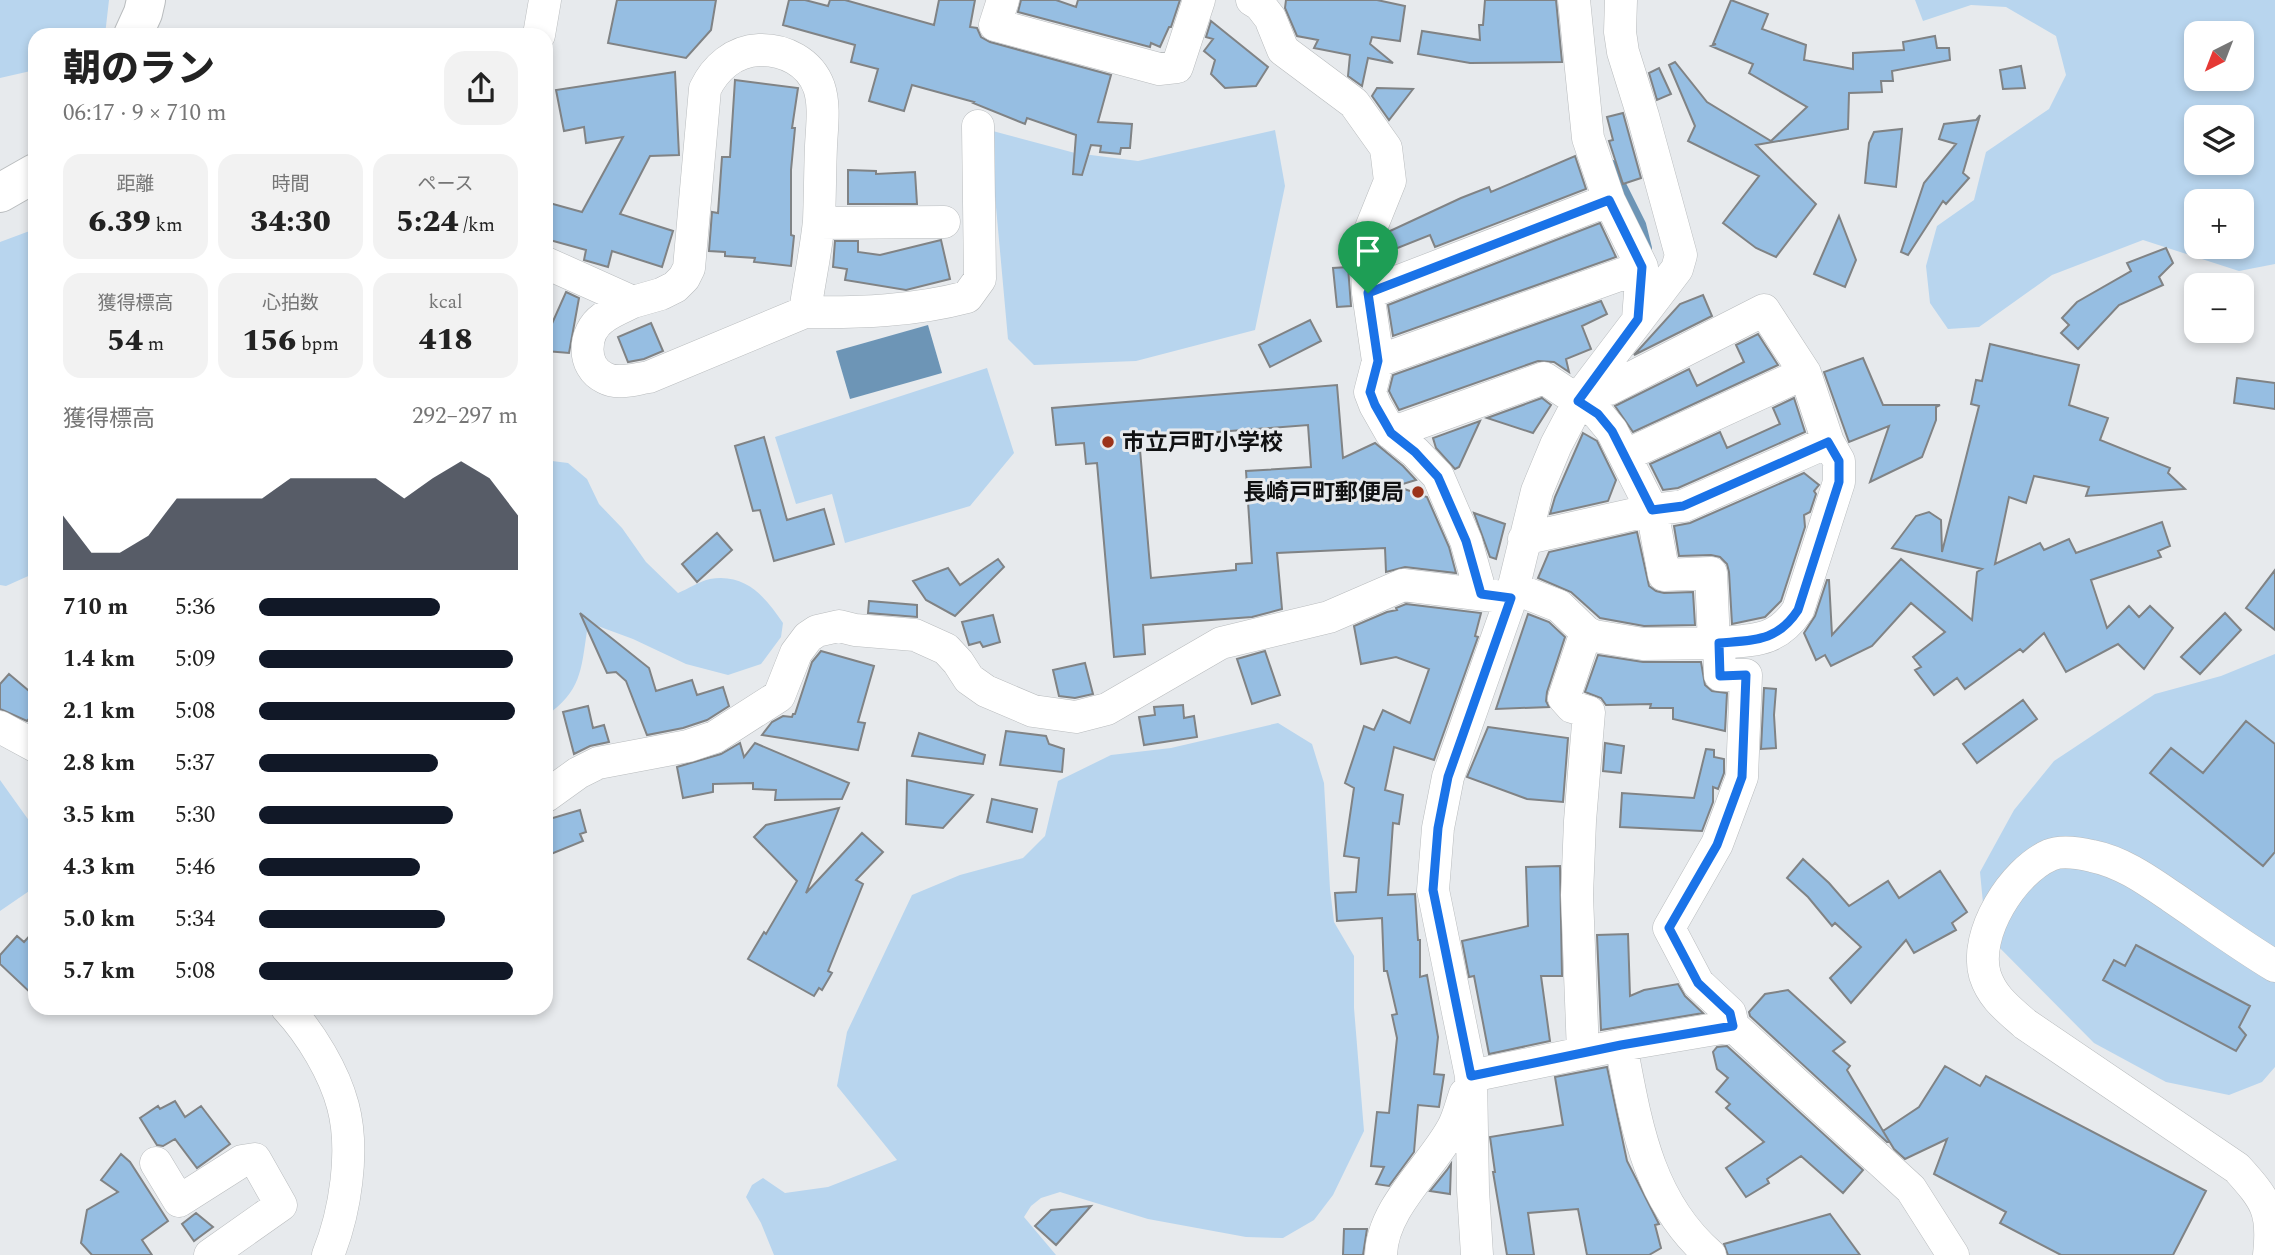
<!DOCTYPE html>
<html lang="ja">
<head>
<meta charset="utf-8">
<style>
	body { margin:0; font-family:Spectral,"Noto Sans JP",serif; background:#f2f2f2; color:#222; height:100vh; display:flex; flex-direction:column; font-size:26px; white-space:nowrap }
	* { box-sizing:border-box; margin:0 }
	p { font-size:23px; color:#767676 }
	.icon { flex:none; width:38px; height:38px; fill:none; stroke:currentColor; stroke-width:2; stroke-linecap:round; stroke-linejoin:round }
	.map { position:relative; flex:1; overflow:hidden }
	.panel { position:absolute; left:28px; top:28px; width:525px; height:987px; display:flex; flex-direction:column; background:#fff; border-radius:21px; box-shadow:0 4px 10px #0003 }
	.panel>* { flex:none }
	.needle { width:46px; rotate:222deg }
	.controls { position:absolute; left:2184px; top:21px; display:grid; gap:14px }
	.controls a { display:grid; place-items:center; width:70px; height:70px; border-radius:14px; background:#fff; box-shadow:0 4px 10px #0003; font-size:35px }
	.pin { position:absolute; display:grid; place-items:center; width:60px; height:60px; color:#fff; margin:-72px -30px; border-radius:50% 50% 50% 0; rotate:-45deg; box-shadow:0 0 7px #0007 }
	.pin .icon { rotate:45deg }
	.round { display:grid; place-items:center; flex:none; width:74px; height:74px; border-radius:21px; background:#f2f2f2 }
	.head { display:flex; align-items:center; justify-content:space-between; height:119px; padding:0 35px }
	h1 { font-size:38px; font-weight:800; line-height:52px }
	.figures { display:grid; grid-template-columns:repeat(3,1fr); gap:10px; height:119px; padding:7px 35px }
	.figures div { display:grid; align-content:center; border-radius:18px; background:#f2f2f2; text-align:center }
	.figures b { font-size:30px; font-weight:800 }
	.figures small { font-size:19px; font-weight:400 }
	.figures p { font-size:19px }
	.chart { height:196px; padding:14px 35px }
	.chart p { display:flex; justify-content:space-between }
	.chart svg { width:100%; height:126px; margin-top:7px; fill:#111827; opacity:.7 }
	ul { padding:0 35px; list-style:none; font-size:23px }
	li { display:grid; grid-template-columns:112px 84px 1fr; align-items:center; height:52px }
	li i { height:18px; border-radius:9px; background:#111827 }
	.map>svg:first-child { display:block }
	.green { fill:#b8d5ee; fill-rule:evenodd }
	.water { fill:#6d95b6 }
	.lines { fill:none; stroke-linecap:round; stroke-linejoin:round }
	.stream { stroke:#6d95b6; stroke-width:8 }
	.building { fill:#96bee2; stroke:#808385; stroke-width:2; fill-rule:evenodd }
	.minor-casing { stroke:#b9bcbe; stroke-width:33 }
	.major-casing { stroke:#b9bcbe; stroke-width:40 }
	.minor { stroke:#fff; stroke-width:32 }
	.major { stroke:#fff; stroke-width:38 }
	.route-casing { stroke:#fff; stroke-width:14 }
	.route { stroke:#1a73e8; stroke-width:9 }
	.poi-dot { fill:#9c341a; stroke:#e7eaed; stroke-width:2.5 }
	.labels { text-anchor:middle; stroke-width:6; stroke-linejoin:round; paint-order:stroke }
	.poi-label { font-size:23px; font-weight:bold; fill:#101112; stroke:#e7eaed; text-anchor:start }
</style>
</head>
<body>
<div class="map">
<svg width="2275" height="1255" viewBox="0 0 2275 1255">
	<rect width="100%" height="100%" fill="#e7eaed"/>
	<path class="green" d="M0,0H109L105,35H35V70L0,78Z
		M1915,0H2275V264L2239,271L2143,240L2052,275L1979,327L1948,329L1930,303L1926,266L1937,226L1974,200L1986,152L2049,109L2066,75L2056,36L2006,7L1971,5L1923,21ZM2242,33V79H2196V33ZM2242,117V163H2196V117ZM2196,201H2242V247H2196Z
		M989,130L1075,153L1138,161L1275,130L1285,186L1255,330L1136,361L1034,365L1008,339Z
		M35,229V573L6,586L0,585V242Z
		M987,368L1014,453L970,506L845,543L832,494L796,504L775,437Z
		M552,461L568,463L587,479L599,504L622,528L646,562L678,593C688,589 700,581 710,579C745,573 765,596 783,623L781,637L761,664L728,675L686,664L633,639L595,625L587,631C581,671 581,691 546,716V466Z
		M2275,654V1067L2262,1082L2229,1095L2166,1082L2094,1043L1986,934L1980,872L2014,810L2054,761L2155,694L2221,676Z
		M1278,723L1312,744L1324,783L1330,889L1334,922L1354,956V1008L1364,1131L1333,1195L1314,1220L1283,1238L1246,1237L1148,1219L1060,1192L1041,1198L1031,1206L1024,1217L1056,1255H774L761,1223L746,1197L752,1185L763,1178L785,1193L828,1187L897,1160L837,1086L847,1032L912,895L960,875L1023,858L1045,836L1058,781L1111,755L1171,748Z
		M0,780L35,829V887L0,911Z"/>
	<path class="water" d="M928,325L942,373L850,399L836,351Z"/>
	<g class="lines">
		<path class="stream" d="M1612,164L1642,224L1648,248"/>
	</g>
	<path class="building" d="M617,0H716L711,30L686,58L608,43Z
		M789,0H805L828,6L830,0H845L934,25L939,0H975L970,27L977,28L981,37L990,42L1111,75L1098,122L1132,124L1130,148H1121L1120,154L1100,152L1101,146L1091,145L1082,175L1073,174L1076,135L1027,118L1025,124L973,103L974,102L912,85L904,111L869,101L878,69L851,62L855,45L783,25Z
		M1021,0H1056L1076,7L1078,0H1180L1171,27H1169L1160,47L1151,43L1150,47L1018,12Z
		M1286,0H1377L1405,6L1400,41L1372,37L1370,44L1393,63L1368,58L1362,86L1348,76L1350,55L1314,48L1318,40L1297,36L1285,8Z
		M1485,0H1556L1562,62L1470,63L1418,54L1422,31L1480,40L1479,25H1483Z
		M1731,0L1768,14L1762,29L1806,45L1804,60L1853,69V53L1904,50L1903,42L1935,36L1937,48H1949L1950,60L1892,71L1893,81H1881L1882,92L1849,93L1848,129L1756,145L1816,204L1776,257L1756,248L1723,223L1759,176L1688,141L1695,126L1669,65L1675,62L1707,102L1771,141L1807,107L1749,73L1753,64L1711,46L1716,44H1713Z
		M1211,21L1268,67L1256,86L1225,88L1211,74L1215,60L1204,51L1213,39L1206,37Z
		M2021,66L2025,88L2003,89L2000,70Z
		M1659,68L1671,94L1657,100L1649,73Z
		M675,72L679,155L650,156L620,214L673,231L662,267L612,251L608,267L584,260L586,250L546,239V202L582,212L623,137L586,143L584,127L564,131L556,90Z
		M735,80L798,88L792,128H795L791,170V235L794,236L791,266L754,262L755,258L725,256V252L709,251L712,212L718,213L722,157H730Z
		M1377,88L1413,89L1389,120L1372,96Z
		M1623,113L1641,178L1623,184L1609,141L1613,140L1607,117Z
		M1980,115L1963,173L1969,178L1946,204L1943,201L1908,255L1901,252L1924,183L1956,144L1939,139L1944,124L1976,120Z
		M1902,129L1896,187L1865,183L1869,143L1874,132Z
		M1575,156L1586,189L1435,247L1430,235L1395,249H1387L1386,245L1390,231L1461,198L1489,187L1491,192Z
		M848,170L876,171V174L915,172L917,204H848Z
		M1839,216L1856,260L1845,287L1814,274Z
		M1600,223L1616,257L1393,336L1388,305Z
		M941,240L950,279L906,290L845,280L847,269L833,267L835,241H858V252L880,255Z
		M2166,248L2173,263L2159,277L2163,285L2119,305L2078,349L2061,333L2069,325L2062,318L2077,302L2131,271L2127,263Z
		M1348,267L1351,306L1337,307L1333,268Z
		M566,292L579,298L569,353L546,351V337Z
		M1703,295L1712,316L1634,355L1680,304Z
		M1601,301L1607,314L1582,326L1591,349L1566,359L1569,372L1554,362L1538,361L1399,410L1392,397L1389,391L1393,375Z
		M1310,320L1321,341L1270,367L1259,345Z
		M651,323L663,351L644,359L628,362L618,337Z
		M1758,334L1778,365L1633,432L1615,406L1689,369L1697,386L1744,362L1736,345Z
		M1990,344L2079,365L2069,405L2108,418L2100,440L2170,468L2168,473L2185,489L2086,496L2089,487L2034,476L2026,503L2009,497L1995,564L2040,543L2044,550L2069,539L2076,553L2162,522L2170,546L2158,551L2161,557L2091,580L2107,628L2129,606L2139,617L2150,606L2173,628L2144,669L2118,644L2066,672L2044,633L2023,652L2020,649L1965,689L1957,678L1934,695L1915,670L1921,667L1913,657L1945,632L1911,603L1872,646L1831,666L1825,655L1816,660L1804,633L1815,616L1827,580H1829L1832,635L1901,559L1972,620L1977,572L1982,569L1892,548L1916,516L1929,512L1941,520L1942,552L1979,406L1971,404L1976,380L1982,381Z
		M1863,358L1883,405H1940L1936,407V420L1922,457L1870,482L1889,426L1849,442L1824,372Z
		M2237,378L2275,383V409L2234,403Z
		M1337,385L1343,458L1375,443L1403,466L1416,480L1396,486L1427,497L1449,547L1456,573L1405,567L1386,572L1385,548L1277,553L1282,609L1252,617L1143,625L1145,654L1114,657L1097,463L1086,464L1084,443L1056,445L1052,408ZM1308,425L1311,467L1246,471L1252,563L1236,564V570L1151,578L1139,438Z
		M1542,398L1551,405L1533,433L1487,418Z
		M1794,398L1805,432L1678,488L1663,490L1650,464L1720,432L1727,448L1780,424L1773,408Z
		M1480,421L1459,467L1455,469L1436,448L1433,438Z
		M1583,433L1597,441L1616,480L1608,501L1550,514L1555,497Z
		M764,437L787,520L824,509L834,544L774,561L760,510L753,511L735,446Z
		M1804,473L1819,485L1814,491L1816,494L1810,512L1804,515L1805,527L1781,601L1765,617L1732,624L1729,572L1727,564L1720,557L1711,555L1679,556L1674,526L1690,523Z
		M1474,513L1505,524L1496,559L1490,557Z
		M1637,532L1649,586L1656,591L1664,593L1693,592L1695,625L1644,626L1600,618L1571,592L1538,578L1549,552Z
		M717,533L732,550L697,582L682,564Z
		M998,559L1004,567L955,616L926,600L913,581L948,568L960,585Z
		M2275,570V630L2246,608Z
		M869,601L917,605V617L868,613Z
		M1406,604L1481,613L1475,636L1478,637L1434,760L1394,747L1385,790L1403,795L1399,824L1393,823L1388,895L1415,894L1418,940H1420V977L1427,975L1438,1037L1434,1074L1444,1075L1439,1107L1418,1105L1414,1152L1389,1186L1376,1184L1384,1167L1371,1166L1377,1112L1389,1113L1397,1038L1392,1015L1397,1014L1387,971H1384L1382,918L1337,921L1335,893L1356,892L1359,858L1344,856L1354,788L1345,783L1364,726L1374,730L1383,710L1410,723L1429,669L1396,657L1361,664L1354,626L1387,612L1397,610L1396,608Z
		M580,613L649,668L656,691L692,680L697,695L723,687L729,706L707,720L683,728L647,735L626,681L616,672L607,673Z
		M2225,613L2241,630L2200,674L2181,657Z
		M1528,614L1549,622L1565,637L1547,692L1546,701L1549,707L1496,709Z
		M993,615L1000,642L983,647L980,642L969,645L962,622Z
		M821,651L874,666L858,722L865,723L858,750L762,735L772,722L783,716L792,717L793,714H795L812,662Z
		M1265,651L1280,695L1252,704L1237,659Z
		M1598,655L1643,662H1701L1705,685L1712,691L1727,693L1725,731L1673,719V708H1650L1651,704L1606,705L1601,698L1585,692Z
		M1085,663L1093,694L1075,698L1059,696L1053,670Z
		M9,674L35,696V711L27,721L0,709V684Z
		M1764,688L1776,689L1774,715L1776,748L1761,749Z
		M2023,700L2037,719L1977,763L1963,744Z
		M1183,705L1184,718L1194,716L1197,737L1144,745L1139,717L1155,715L1154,707Z
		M588,706L593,728L604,725L609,742L590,746L574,754L563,712Z
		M2246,721L2275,744V852L2263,866L2150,773L2171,748L2203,773Z
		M1488,727L1568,738L1563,802L1527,799L1467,777Z
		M1006,731L1046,736L1049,744L1064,749L1062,772L1000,765Z
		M919,733L985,755L983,764L912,756Z
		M740,743L744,757L755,743L849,783L842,799L775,800L776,790L753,789V783L713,784V792L683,798L677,767L721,754Z
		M1605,743L1624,746L1621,773L1603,771Z
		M1706,749L1714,750V757L1724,759V773L1718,789L1713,787V802L1702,831L1620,827L1622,793L1694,798Z
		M907,780L973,795L943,828L906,824Z
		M992,799L1037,809L1032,832L987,822Z
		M839,808L806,893L862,833L883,852L856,880L863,884L828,971L832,973L822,990L819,988L814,996L748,959L764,932L766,934L797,881L754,837L766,825Z
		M580,810L586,832L580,834L583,841L546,856V820Z
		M1803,859L1829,883L1849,906L1888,881L1899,898L1940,871L1967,912L1952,923L1956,930L1914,953L1906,940L1851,1003L1830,978L1861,947L1835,923L1832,926L1808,897L1787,878Z
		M1560,866L1562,976H1541L1550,1041L1489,1054L1474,976L1469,977L1462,941L1528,926L1526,867Z
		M35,930V997L0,964V955L17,936L24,942Z
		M1628,934L1630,996L1644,990L1678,984L1685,996L1703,1013L1601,1030L1597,935Z
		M2136,945L2250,1006L2239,1027L2246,1035L2236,1051L2103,980L2114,960L2125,966Z
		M1788,990L1845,1042L1833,1051L1850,1066L1847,1070L1889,1141L1887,1142L1750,1016L1749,1012L1765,994Z
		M1727,1046L1863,1170L1843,1193L1801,1156L1767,1179L1769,1183L1746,1197L1726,1168L1764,1142L1726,1108L1730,1104L1716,1092L1728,1078L1717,1069L1713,1052L1717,1047Z
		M1945,1066L1980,1086L1986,1076L2206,1191L2173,1255H2061L2000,1223L2006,1212L1934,1174L1947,1139L1905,1159L1894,1149L1883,1131L1919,1107Z
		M1607,1067L1627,1161L1659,1224L1655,1225L1661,1248L1649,1255H1587L1578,1209L1528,1213L1534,1255H1507L1493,1172H1495L1490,1137L1563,1125L1555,1077Z
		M175,1101L185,1117L201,1106L230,1144L197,1168L175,1139L163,1146L157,1145L140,1118L158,1106L160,1109Z
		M121,1154L130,1162L168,1221L142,1240L152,1255H92L81,1243L87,1210L118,1192L101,1180Z
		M1451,1164L1450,1194L1430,1191L1447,1170Z
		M1091,1206L1056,1245L1035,1226L1051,1210Z
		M196,1213L213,1227L194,1241L182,1224Z
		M1830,1214L1860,1255H1728L1724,1244Z
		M1344,1229H1367L1363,1255H1343Z"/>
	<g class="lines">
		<g class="minor-casing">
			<path id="minor" d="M1003,0L995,25L1159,69L1177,67L1199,0
				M1252,0L1260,5L1270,18L1283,50L1354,103L1386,148L1390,181L1369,233L1366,251L1368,293L1378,361L1370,392L1375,405L1391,433L1415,452L1438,476L1466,541L1481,594
				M1574,0L1588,138L1609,200L1642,267L1638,319
				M539,35L545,0
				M819,223L944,222
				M546,263L633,302L661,294L675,287L684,278L689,268L705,89C715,68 734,51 759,50C784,49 810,62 819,87C825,105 822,126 821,146C820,171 820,196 819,221C816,251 809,282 805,312L649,377C635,379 618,385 605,378C581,367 583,332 603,318C612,311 623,307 633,302
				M1368,293L1609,200
				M805,312C859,313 914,311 967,297L980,279L978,126
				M1378,361L1642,267
				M1585,390L1609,389L1764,310L1805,373L1828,442L1839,461V482L1798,610C1777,642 1754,640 1719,643L1720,675H1746L1742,777L1717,844L1669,928L1698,983L1730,1013L1733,1026L1911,1189L1953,1255
				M1391,433L1544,378L1598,414L1612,431L1652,510L1664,575L1711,573L1714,644
				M1626,455L1805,373
				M1524,539L1652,510L1683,506L1828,442
				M1513,588L1559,606L1586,632L1594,636L1643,644L1719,643
				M0,727L35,746
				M546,796L578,773L598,763L688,746L715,737L779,696L796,653L808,637L817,631L839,626L855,630L915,635L946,649L958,662L969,679L986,691L1033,711L1076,717L1107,709L1221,643L1329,617L1403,585L1511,598
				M287,1008C311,1034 334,1072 343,1106C355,1151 345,1213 328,1255
				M1621,1045C1636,1123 1647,1200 1710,1255
				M1583,1053L1577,895L1580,821L1589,712L1572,707L1564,698L1586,632
				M1471,1076L1621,1045L1733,1026
				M156,1163L179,1201L242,1161L255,1159L281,1205L210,1255
				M1381,1255C1382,1208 1430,1169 1452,1129C1458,1119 1461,1105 1465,1094
				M1477,1255L1473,1190L1471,1076L1433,890L1438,828L1448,777L1511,598L1537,491L1556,445L1585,390L1677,269L1681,255L1643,116L1623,52L1620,32L1621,0
				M2269,1255C2274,1211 2266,1200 2237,1168L2025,1024C2007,1008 1992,997 1985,975C1973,934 2013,871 2050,855C2062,850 2079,853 2092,856C2122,862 2147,880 2172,897C2206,920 2240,945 2275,966"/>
		</g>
		<g class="major-casing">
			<path id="major" d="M133,35L143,13L146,0
				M0,193L35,173"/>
		</g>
		<use href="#minor" class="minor"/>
		<use href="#major" class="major"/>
	</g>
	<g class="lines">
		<g class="route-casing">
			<path id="route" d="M1609,200L1642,267L1638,319L1578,401L1598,414L1612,431L1652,510L1683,506L1828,442L1839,461V482L1798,610C1777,642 1754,640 1719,643L1720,676L1746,675L1742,777L1717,845L1669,928L1698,983L1730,1013L1733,1026L1621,1045L1471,1076L1433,890L1438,828L1448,777L1511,598L1481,594L1466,541L1438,477L1415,452L1391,433L1375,405L1370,392L1378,361L1368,293Z"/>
		</g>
		<use href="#route" class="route"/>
	</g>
	<g class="poi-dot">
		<circle cx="1108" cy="442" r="7"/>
		<circle cx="1418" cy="492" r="7"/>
	</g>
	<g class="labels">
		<g class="poi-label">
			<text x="1122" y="450">市立戸町小学校</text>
			<text x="1404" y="500" text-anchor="end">長崎戸町郵便局</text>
		</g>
	</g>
</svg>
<div class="controls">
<a><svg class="needle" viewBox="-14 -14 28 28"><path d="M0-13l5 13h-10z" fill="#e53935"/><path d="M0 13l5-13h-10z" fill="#767676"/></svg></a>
<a><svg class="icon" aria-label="layers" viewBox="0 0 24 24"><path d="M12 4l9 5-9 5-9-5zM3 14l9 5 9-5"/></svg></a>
<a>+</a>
<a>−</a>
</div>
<div class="pin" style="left:1368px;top:293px;background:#1e9e55"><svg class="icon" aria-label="arrive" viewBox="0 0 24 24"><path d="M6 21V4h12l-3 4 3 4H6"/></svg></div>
<section class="panel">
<div class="head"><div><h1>朝のラン</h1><p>06:17 · 9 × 710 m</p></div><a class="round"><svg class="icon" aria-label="share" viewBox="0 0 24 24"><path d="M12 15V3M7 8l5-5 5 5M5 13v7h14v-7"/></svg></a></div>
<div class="figures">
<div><p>距離</p><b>6.39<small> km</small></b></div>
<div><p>時間</p><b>34:30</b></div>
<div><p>ペース</p><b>5:24<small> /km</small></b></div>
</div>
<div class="figures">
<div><p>獲得標高</p><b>54<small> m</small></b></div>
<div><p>心拍数</p><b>156<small> bpm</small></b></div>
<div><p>kcal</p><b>418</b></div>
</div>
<div class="chart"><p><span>獲得標高</span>292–297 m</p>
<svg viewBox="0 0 160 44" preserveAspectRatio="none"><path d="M0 44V25L10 38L20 38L30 32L40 19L50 19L60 19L70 19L80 12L90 12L100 12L110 12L120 19L130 12L140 6L150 12L160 25V44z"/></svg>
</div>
<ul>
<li><b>710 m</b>5:36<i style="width:70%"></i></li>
<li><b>1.4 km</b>5:09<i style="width:98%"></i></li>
<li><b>2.1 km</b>5:08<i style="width:99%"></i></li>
<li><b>2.8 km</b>5:37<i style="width:69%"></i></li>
<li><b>3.5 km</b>5:30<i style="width:75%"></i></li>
<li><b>4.3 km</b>5:46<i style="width:62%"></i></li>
<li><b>5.0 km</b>5:34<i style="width:72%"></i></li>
<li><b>5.7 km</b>5:08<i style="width:98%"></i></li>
</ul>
</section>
</div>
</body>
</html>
